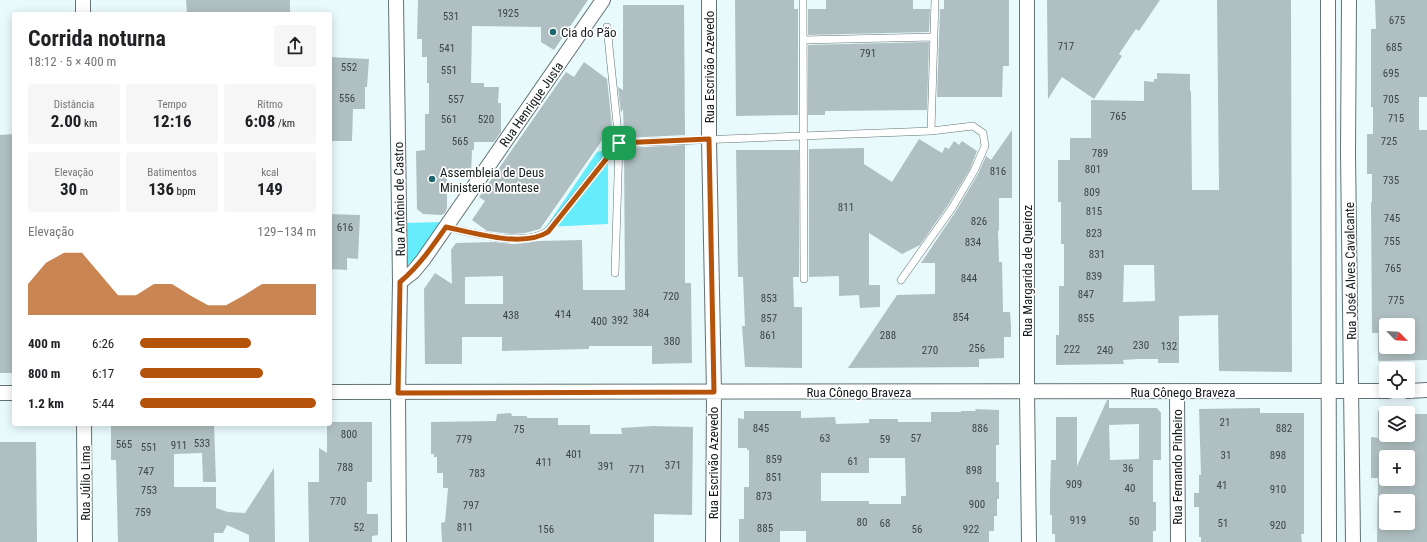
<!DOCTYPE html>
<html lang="pt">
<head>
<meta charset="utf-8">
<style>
	body { margin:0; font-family:"Roboto Condensed",sans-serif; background:#f6f6f6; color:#202124; height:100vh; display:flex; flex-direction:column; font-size:15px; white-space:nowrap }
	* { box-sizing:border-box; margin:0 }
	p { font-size:13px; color:#757577 }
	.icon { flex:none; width:22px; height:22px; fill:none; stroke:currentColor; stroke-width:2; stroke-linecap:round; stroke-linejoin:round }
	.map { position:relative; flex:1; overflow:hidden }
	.sheet { position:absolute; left:12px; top:12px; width:320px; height:414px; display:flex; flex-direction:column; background:#fff; border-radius:4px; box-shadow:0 2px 10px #0003 }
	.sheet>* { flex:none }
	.needle { width:26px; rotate:114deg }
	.controls { position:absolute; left:1379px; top:318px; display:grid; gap:8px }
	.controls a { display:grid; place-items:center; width:36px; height:36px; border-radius:4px; background:#fff; box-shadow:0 2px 10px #0003; font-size:20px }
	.pin { position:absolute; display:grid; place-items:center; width:34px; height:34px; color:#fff; margin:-17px; border-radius:8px; box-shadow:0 2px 6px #0006 }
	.round { display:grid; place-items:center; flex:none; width:42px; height:42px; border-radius:4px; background:#f6f6f6 }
	.overview { display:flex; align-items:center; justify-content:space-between; height:68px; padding:0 16px }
	h1 { font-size:22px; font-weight:700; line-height:30px }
	.metrics { display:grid; grid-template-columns:repeat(3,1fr); gap:6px; height:68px; padding:4px 16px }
	.metrics div { display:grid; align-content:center; border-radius:4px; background:#f6f6f6; text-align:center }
	.metrics b { font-size:17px; font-weight:700 }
	.metrics small { font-size:11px; font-weight:400 }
	.metrics p { font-size:11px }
	.chart { height:112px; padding:8px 16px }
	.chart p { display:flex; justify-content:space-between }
	.chart svg { width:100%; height:72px; margin-top:4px; fill:#b45309; opacity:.7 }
	ul { padding:0 16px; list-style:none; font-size:13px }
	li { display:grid; grid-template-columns:64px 48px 1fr; align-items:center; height:30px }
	li i { height:10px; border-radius:5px; background:#b45309 }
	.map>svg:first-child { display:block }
	.green { fill:#66edfc }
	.building { fill:#b0c0c2; fill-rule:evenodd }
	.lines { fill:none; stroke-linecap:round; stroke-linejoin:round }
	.lane-casing { stroke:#637274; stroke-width:8 }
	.street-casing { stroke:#637274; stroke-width:16 }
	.lane { stroke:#fff; stroke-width:7 }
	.street { stroke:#fff; stroke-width:14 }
	.route-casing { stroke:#fff; stroke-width:8 }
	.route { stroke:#b45309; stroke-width:5 }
	.poi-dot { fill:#1c6870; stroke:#fff; stroke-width:1.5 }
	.labels { text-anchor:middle; stroke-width:3.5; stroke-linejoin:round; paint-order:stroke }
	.number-label { font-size:11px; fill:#3c4546 }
	.poi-label { font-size:13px; fill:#161c1d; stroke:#fff; text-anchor:start }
	.street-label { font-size:13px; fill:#161c1d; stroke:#fff }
</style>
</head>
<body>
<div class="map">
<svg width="1427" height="542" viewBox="0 0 1427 542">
	<rect width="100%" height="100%" fill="#e9fafc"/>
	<path class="green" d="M608,149V224L546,227L597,152Z
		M444,222L418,255L403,270V223Z"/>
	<path class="building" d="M186,0H290V14H187Z
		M418,0H588L554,50L541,42V27L472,26L471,83H484V87H499L498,103H501V132L494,142H474V150H472L471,175L470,178H451L447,175V208L445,213L442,215L423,214L417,209L416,151L425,150V114H429V83H427V57H422V39H417Z
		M735,0H794V9H798V115L736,116Z
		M826,0H913V9H930L929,32L808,35V9H826Z
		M944,0H1009V66H1003L1002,97H937L940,9H944Z
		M1047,0H1160L1139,31L1136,29L1119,54L1122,56L1094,99L1062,77L1048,99Z
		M1217,0H1291L1292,372L1219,371L1218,315L1179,316V363H1158V359H1137L1123,360L1124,364L1056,365V335H1059V286H1064V244H1061V202H1058V160H1070V138H1091V100L1144,101V81L1154,82V79H1157V73L1190,74V91H1191L1192,190H1219ZM1124,265H1154L1155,301L1123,302Z
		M1375,0H1427V97H1419V130H1427V360L1378,361V333H1372L1371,202H1372V174H1367V134H1373V107H1371V29H1376ZM1386,325H1408V347H1386Z
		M623,5H684L685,135L624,138L623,109L621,113L618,87L623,90Z
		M929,42L927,110L825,111V115H808V45Z
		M330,57L369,59L367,87H365V109H353L352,141H330Z
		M584,62L607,79L612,126L540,229L525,233L512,234L487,231L472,220L485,201L479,197L566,72L574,77Z
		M1012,130V198H999V230L998,231L999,262H1002L1003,312H1010L1011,326V337H1004V358L979,359V367L848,368L897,295L935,294V263H921L956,211L978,174L986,156L991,160Z
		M14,134V373H0V135Z
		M919,139L942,153L945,147L949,149L954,141L959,145L962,141L977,151L970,169L948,205L920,245L902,254L869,233V285H880V307L860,308L859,295L839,296V276L809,277V149L864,148V164L892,182Z
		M685,145V283H691L692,363L652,364V346H589V349L502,351V337H462V364H425L424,289L435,273L452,284L451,250L456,243L494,242L512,244L526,243L538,241L582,240L583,290H625L624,148ZM503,276V304H465V277Z
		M736,150H799V277H793L794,307H802V368L745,367L742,326H745L743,277H738Z
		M330,214L360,215L358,259L347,258V270L330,269Z
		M1107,400H1109V408H1157L1161,413V460H1153V502H1156V531H1153V542H1055V534H1052V515H1050V493L1051,460H1056V417H1077V466ZM1139,424V459L1110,460L1109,425Z
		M1260,408V413H1304V534H1301L1302,542H1201V537H1199V507H1194V493H1199V475H1201L1199,409Z
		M975,409L999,410V445H996V482H999V499H997V516H994V531H989V542H806V531H780V542H739V519H744V487H749V450H747V448H738V418L744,419V411H801V418L835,417L836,424L869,423V419H898V422H931V412H961V411H976ZM869,458H905L906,496H901V504H869V501H821V473H869Z
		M1378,411H1391V413H1386V435H1408V414H1427V542H1377L1378,478H1371V437L1378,438ZM1386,457H1408V479H1386ZM1386,501H1408V523H1386Z
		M511,413L512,416H527V418H558V425H590V434H622L621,428L653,426L693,427L692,515L654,514V542H442L441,523L445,522L448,488H443V473H437V457H434V454H431V422L496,421L497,414Z
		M330,422H372V482H367V514H378V535L372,536V542H309L308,482H319V448L327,453V424H330Z
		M111,424H214L216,482H203L202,453L174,454V487H216V508L228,512L245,513L274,468L275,542H249V535L227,525L223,533H214V542H118L116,460H111Z
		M0,442H36L37,542H0Z"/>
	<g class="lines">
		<g class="lane-casing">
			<path id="lane" d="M803,0L804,279
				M803,40L934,37
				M931,131L935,0
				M446,227C474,233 523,248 548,231L619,143L607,27
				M615,273L619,143L931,131L973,126L983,133L985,146L974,171L952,208L901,280"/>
		</g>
		<g class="street-casing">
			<path id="street" d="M83,0V14
				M396,0L400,282L398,393L399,542
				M709,0V139L714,392L713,542
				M1027,0V392L1029,542
				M1328,0L1329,542
				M1349,0L1348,153L1353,542
				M400,282L413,272L423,260L603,0
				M1408,391L1427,390
				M330,392L1388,391
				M1177,392L1178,542
				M0,393H14
				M84,424L85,542"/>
		</g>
		<use href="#lane" class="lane"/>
		<use href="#street" class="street"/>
	</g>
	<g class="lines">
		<g class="route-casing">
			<path id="route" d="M709,139L714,392L398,393L400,282C419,266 432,247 446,227C474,233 523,248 548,232L619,143Z"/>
		</g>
		<use href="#route" class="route"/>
	</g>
	<g class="poi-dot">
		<circle cx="553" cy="32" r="4"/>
		<circle cx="432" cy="179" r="4"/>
	</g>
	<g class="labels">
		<g class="number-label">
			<text x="508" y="17">1925</text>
			<text x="451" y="20">531</text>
			<text x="1397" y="24">675</text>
			<text x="1066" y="50">717</text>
			<text x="1394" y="51">685</text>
			<text x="447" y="52">541</text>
			<text x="868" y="57">791</text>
			<text x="349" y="71">552</text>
			<text x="449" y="74">551</text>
			<text x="1391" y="77">695</text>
			<text x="347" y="102">556</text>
			<text x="456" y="103">557</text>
			<text x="1391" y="103">705</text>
			<text x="1118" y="120">765</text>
			<text x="1396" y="122">715</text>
			<text x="449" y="123">561</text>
			<text x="486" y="123">520</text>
			<text x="460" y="145">565</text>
			<text x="1389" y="145">725</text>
			<text x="1100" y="157">789</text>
			<text x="1093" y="173">801</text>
			<text x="998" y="175">816</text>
			<text x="1391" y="184">735</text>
			<text x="1092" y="196">809</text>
			<text x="846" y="211">811</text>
			<text x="1094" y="215">815</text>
			<text x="1392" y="222">745</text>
			<text x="979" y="225">826</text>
			<text x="345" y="231">616</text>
			<text x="1094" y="237">823</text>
			<text x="1392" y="245">755</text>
			<text x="973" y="246">834</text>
			<text x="1097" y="258">831</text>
			<text x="1393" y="272">765</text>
			<text x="1094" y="280">839</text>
			<text x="969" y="282">844</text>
			<text x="1086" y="298">847</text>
			<text x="671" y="300">720</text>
			<text x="769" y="302">853</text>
			<text x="1396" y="304">775</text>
			<text x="641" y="317">384</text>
			<text x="563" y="318">414</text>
			<text x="511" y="319">438</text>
			<text x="961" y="321">854</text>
			<text x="769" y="322">857</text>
			<text x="1086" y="322">855</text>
			<text x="620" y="324">392</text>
			<text x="599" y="325">400</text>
			<text x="768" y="339">861</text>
			<text x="888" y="339">288</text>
			<text x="672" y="345">380</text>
			<text x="1141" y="349">230</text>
			<text x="1169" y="350">132</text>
			<text x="977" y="352">256</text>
			<text x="1072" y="353">222</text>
			<text x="930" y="354">270</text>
			<text x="1105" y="354">240</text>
			<text x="1225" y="426">21</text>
			<text x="761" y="432">845</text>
			<text x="980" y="432">886</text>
			<text x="1284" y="432">882</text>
			<text x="519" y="433">75</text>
			<text x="349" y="438">800</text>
			<text x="825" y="442">63</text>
			<text x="916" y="442">57</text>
			<text x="464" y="443">779</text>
			<text x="885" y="443">59</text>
			<text x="202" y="447">533</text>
			<text x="124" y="448">565</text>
			<text x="179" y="449">911</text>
			<text x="149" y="451">551</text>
			<text x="574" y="458">401</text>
			<text x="1226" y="459">31</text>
			<text x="1278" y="459">898</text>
			<text x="774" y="463">859</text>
			<text x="853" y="465">61</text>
			<text x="544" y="466">411</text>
			<text x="673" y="469">371</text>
			<text x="606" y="470">391</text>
			<text x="345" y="471">788</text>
			<text x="1128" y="472">36</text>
			<text x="637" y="473">771</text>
			<text x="974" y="474">898</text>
			<text x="146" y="475">747</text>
			<text x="477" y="477">783</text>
			<text x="774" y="481">851</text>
			<text x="1074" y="488">909</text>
			<text x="1222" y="489">41</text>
			<text x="1130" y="492">40</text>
			<text x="1278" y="493">910</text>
			<text x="149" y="494">753</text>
			<text x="764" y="500">873</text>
			<text x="338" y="505">770</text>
			<text x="977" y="508">900</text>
			<text x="471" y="509">797</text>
			<text x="143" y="516">759</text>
			<text x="1078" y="524">919</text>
			<text x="1134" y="525">50</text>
			<text x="862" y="526">80</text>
			<text x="885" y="527">68</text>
			<text x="1223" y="527">51</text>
			<text x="1278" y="529">920</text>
			<text x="359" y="531">52</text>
			<text x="465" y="531">811</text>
			<text x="765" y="532">885</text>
			<text x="546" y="533">156</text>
			<text x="917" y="533">56</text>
			<text x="971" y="533">922</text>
		</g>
		<g class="poi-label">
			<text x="561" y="37">Cia do Pão</text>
			<text x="440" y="177">Assembleia de Deus<tspan x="440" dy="15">Ministerio Montese</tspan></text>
		</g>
		<g class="street-label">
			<text transform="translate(709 67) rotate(-90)" y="5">Rua Escrivão Azevedo</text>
			<text transform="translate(531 104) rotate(-55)" y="5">Rua Henrique Justa</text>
			<text transform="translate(399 199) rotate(-91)" y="5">Rua Antônio de Castro</text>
			<text transform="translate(1027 271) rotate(-90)" y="5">Rua Margarida de Queiroz</text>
			<text transform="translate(1350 271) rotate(-91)" y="5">Rua José Alves Cavalcante</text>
			<text x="859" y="397">Rua Cônego Braveza</text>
			<text x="1183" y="397">Rua Cônego Braveza</text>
			<text transform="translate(713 463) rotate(-90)" y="5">Rua Escrivão Azevedo</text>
			<text transform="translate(1177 467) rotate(-90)" y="5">Rua Fernando Pinheiro</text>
			<text transform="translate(85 483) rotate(-90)" y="5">Rua Júlio Lima</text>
		</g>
	</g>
</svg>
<div class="controls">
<a><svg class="needle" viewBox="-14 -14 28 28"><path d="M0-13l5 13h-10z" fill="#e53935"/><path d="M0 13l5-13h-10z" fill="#757577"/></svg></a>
<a><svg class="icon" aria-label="locate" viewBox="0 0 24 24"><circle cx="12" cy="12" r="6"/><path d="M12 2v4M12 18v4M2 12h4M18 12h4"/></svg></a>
<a><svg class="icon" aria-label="layers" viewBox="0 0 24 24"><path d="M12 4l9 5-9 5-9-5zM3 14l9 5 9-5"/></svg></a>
<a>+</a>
<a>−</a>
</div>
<div class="pin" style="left:619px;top:143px;background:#1e9e55"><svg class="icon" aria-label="arrive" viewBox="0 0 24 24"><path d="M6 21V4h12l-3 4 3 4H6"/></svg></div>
<section class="sheet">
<div class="overview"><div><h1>Corrida noturna</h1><p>18:12 · 5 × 400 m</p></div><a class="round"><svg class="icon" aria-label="share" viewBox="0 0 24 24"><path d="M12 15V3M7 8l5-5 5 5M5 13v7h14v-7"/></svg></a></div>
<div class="metrics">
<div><p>Distância</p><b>2.00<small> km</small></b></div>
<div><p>Tempo</p><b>12:16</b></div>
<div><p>Ritmo</p><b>6:08<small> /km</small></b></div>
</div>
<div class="metrics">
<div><p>Elevação</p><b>30<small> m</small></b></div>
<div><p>Batimentos</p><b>136<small> bpm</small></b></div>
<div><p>kcal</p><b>149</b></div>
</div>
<div class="chart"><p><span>Elevação</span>129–134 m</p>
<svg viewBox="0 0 160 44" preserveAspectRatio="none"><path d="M0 44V25L10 12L20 6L30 6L40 19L50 32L60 32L70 25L80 25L90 32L100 38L110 38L120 32L130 25L140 25L150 25L160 25V44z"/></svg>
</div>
<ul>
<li><b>400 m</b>6:26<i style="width:63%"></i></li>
<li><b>800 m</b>6:17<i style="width:70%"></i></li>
<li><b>1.2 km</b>5:44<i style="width:100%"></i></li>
</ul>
</section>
</div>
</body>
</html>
